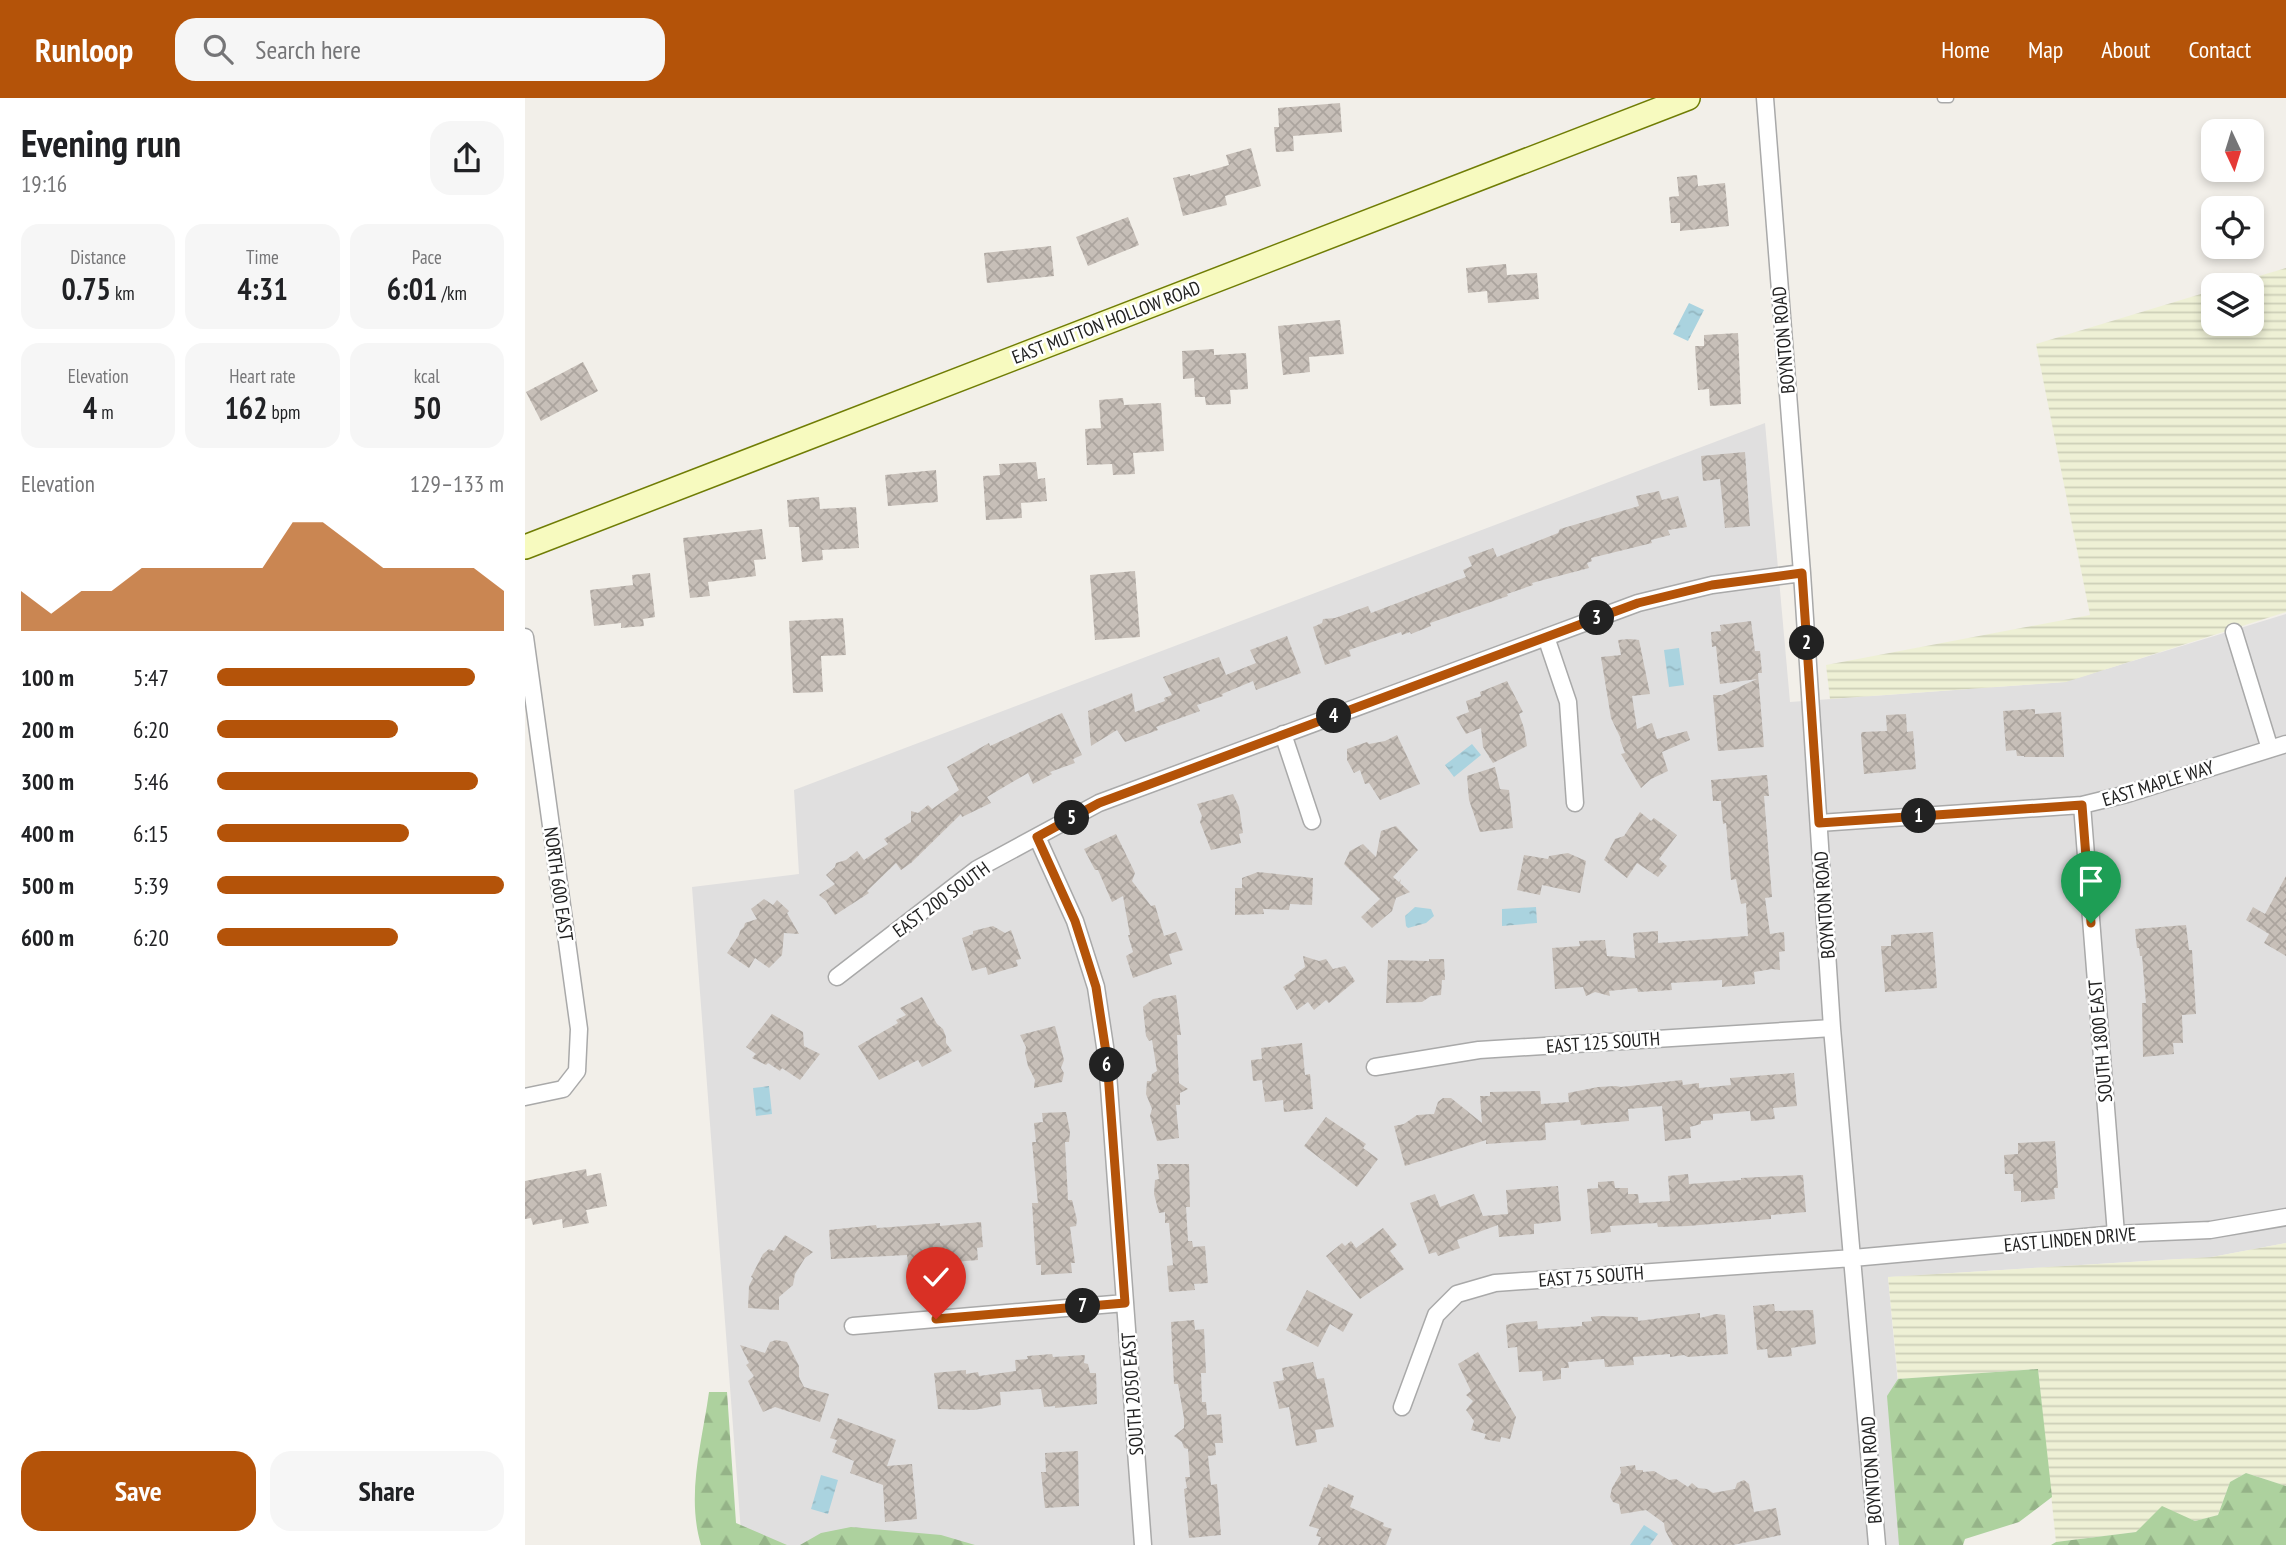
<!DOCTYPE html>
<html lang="en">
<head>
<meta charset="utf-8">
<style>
	body { margin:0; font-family:"PT Sans Narrow",sans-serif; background:#f6f6f6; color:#202124; height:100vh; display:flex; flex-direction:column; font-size:26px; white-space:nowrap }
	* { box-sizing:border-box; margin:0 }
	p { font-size:23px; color:#757577 }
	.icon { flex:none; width:38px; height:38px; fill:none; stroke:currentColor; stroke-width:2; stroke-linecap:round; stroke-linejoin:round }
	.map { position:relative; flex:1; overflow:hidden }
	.panel { display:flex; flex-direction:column; background:#fff; width:525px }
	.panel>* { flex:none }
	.needle { width:46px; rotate:176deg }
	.controls { position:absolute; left:1676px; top:21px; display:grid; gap:14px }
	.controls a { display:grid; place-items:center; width:63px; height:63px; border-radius:14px; background:#fff; box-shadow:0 4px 10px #0003; font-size:35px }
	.pin { position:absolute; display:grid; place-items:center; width:60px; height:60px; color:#fff; margin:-72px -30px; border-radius:50% 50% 50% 0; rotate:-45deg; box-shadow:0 0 7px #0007 }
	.pin .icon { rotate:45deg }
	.km { position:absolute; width:35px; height:35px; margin:-18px; border-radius:50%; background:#222; color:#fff; font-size:19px; line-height:35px; text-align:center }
	.round { display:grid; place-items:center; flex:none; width:74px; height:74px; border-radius:21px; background:#f6f6f6 }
	.summary { display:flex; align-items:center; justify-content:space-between; height:119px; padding:0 21px }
	h1 { font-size:38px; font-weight:700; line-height:52px }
	.figures { display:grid; grid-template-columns:repeat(3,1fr); gap:10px; height:119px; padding:7px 21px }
	.figures div { display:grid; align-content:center; border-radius:18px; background:#f6f6f6; text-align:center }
	.figures b { font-size:30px; font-weight:700 }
	.figures small { font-size:19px; font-weight:400 }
	.figures p { font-size:19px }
	.chart { height:196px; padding:14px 21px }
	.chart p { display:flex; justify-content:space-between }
	.chart svg { width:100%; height:126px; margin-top:7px; fill:#b45309; opacity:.7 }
	.primary-button { display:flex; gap:14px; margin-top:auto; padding:14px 21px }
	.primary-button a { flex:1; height:80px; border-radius:21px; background:#b45309; color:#fff; font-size:28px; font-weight:700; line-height:80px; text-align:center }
	.primary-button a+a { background:#f6f6f6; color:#202124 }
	ul { padding:0 21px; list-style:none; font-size:23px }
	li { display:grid; grid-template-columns:112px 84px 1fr; align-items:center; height:52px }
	li i { height:18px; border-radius:9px; background:#b45309 }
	header { display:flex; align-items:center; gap:42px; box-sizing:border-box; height:98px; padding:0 35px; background:#b45309; color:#fff }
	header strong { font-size:33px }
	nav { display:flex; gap:38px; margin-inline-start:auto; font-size:24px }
	.search { width:490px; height:63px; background:#f6f6f6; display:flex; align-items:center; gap:18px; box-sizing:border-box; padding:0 24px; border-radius:21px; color:#757577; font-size:26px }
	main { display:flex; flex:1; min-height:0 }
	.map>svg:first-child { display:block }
	.residential { fill:#e0dfdf }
	.farmland { fill:url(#farmland-rules) }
	.forest { fill:url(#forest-firs) }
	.water { fill:url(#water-ripples) }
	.building { fill:url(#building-cross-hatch) }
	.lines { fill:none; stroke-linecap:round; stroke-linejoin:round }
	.lane-casing { stroke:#a9a9a9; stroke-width:11 }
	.street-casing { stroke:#a9a9a9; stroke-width:19 }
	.secondary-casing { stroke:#707d05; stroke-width:26 }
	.lane { stroke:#fff; stroke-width:8 }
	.street { stroke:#fff; stroke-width:16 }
	.secondary { stroke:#f7fabf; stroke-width:23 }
	.route-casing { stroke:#fff; stroke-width:14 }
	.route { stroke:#b45309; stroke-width:9 }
	.labels { text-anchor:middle; stroke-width:5; stroke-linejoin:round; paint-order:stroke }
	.street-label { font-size:19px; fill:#222; stroke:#fff }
</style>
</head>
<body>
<header>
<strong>Runloop</strong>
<div class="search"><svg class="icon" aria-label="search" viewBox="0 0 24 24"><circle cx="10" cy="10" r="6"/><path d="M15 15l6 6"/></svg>Search here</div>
<nav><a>Home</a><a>Map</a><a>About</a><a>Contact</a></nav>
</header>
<main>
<section class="panel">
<div class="summary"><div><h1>Evening run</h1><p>19:16</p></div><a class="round"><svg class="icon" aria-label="share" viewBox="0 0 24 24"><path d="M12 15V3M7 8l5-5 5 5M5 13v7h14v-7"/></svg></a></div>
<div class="figures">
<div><p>Distance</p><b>0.75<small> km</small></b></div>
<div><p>Time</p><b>4:31</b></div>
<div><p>Pace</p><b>6:01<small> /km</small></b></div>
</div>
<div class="figures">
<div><p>Elevation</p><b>4<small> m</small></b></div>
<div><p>Heart rate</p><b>162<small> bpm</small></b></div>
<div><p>kcal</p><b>50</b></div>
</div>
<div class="chart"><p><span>Elevation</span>129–133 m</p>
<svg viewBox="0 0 160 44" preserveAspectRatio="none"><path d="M0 44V30L10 38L20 30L30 30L40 22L50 22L60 22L70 22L80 22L90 6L100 6L110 14L120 22L130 22L140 22L150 22L160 30V44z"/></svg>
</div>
<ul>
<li><b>100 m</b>5:47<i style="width:90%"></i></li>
<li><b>200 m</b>6:20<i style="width:63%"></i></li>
<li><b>300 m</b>5:46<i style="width:91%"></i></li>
<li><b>400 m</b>6:15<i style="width:67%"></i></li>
<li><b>500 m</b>5:39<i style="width:100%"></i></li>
<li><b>600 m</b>6:20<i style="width:63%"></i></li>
</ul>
<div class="primary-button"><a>Save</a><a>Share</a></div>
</section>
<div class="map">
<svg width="1761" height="1447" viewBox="0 0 1761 1447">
	<defs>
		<pattern id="farmland-rules" width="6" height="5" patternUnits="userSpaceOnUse" patternTransform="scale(1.75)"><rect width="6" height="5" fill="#eef0d5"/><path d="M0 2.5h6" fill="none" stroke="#ccceb7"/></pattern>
		<pattern id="forest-firs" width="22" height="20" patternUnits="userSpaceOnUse" patternTransform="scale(1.75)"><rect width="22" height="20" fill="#add19e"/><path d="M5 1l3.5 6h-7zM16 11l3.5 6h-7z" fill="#95b388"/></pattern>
		<pattern id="water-ripples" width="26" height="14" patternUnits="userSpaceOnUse" patternTransform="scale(1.75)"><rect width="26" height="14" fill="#aad3df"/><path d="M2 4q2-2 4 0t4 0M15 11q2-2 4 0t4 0" fill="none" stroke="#92b5bf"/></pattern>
		<pattern id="building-cross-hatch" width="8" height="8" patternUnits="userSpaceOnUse" patternTransform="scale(1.75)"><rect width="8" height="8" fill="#c7bfb8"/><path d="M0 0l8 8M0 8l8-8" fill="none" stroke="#aba49e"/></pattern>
	</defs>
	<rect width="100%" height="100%" fill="#f2efe9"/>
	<path class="residential" d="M1240,325L1265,604L1539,584L1761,516V1145L1687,1159L1363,1179L1388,1447H217L167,789L274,776L269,692Z"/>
	<path class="farmland" d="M1761,170V514L1541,584L1305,601L1301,567L1565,517L1511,246L1689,192V226H1727V187H1704Z
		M1761,1145V1388L1721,1375L1705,1384L1693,1417L1670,1423L1637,1409L1611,1434L1531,1444L1513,1271L1373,1281L1363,1179L1687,1159Z"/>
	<path class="forest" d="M1513,1271L1527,1399L1494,1424L1440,1441L1438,1447H1374L1362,1298L1373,1281Z
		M184,1294H202L211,1425L262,1447H176C161,1397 177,1345 184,1294Z
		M1721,1375L1761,1388V1447H1526L1531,1444L1611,1434L1637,1408L1670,1423L1693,1417L1705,1384Z
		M326,1429L416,1437L450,1447H275L296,1435Z"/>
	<path class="water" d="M1164,205L1179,212L1163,243L1148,236Z
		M1154,550L1159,587L1144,589L1139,552Z
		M947,646L956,657L929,679L920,667Z
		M890,809L906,811L909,818L901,825L883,830L881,828L880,818Z
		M1011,809L1012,825L977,828V811Z
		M244,988L247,1016L231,1018L228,990Z
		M296,1377L313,1382L303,1416L286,1411Z
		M1119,1427L1133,1436L1125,1447H1105Z"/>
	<path class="building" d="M815,5L817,34L768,38L769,53L751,54L749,29H754L753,10Z
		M726,50L736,88L700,98L702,107L658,118L648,80L665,76V78L704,67L701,57Z
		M1172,77L1173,88L1200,85L1204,128L1155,133V125H1146L1144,99L1154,98L1152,79Z
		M603,119L614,147L563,168L551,139Z
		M526,148L529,178L462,185L459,155Z
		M981,166L982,177L1012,175L1014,201L963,205L962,193L943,195L941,170Z
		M815,222L819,256L784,259L785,274L758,277L753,228Z
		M1213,235L1216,306L1185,308L1184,291L1173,292L1170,248H1179V237Z
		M689,251V257L721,255L723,291L705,292L706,306L681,307L680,299H670L669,280L658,281L657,253Z
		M58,264L73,293L16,323L1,294Z
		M598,300L599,307L636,305L639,353L608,355L610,376L588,377L587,366L562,367L560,331L576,330L574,302Z
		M1220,354L1225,428L1200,430L1195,381L1178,383L1176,358Z
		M511,364L513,381L520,380L522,403L496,405L497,420L461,422L458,378L475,377L474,366Z
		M411,372L413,404L363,408L360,377Z
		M1134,393L1137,402L1153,398L1162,429L1143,432L1145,437L1126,442L1127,445L1066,460L1067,463L1062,465L1064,470L1007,485L1008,487L982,496L983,498L905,525L906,528L886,536L885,534L877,537L876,534L824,552L826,558L800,567L788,529L797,525L798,521L810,520L843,508L846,515L941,479L938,472L947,468L943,459L968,450L972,459L1033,435L1035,431L1114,408L1111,398Z
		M294,399L295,411L331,409L334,450L297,452L298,462L277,464L274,429H264L262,402Z
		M237,431L241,461L229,462L231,478L183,484L185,498L165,500L158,440Z
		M610,473L615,539L570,542L565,477Z
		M125,475L130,519L118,521L119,528L96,530V525L69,528L65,492L108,487L107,477Z
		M318,520L321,557L296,558L298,594L268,595L264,523Z
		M1226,523L1230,553H1235L1237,575H1233L1239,649L1193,653L1188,597H1197L1232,581L1195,586L1191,548L1187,549L1186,534L1196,533L1195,527Z
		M762,538L776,575L731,592L728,583L697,596L698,598L672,607L675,613L631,629L633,632L600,644L592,632L566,648L563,613L607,595L610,614L640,603L639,600L647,597L638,579L694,559L701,577L731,565L725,552Z
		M1105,541L1114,542L1125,596L1107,598L1112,631L1127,625L1132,641L1162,633L1165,642L1137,654L1143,673L1126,681L1116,690L1096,656L1100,655L1095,642L1096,641L1086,620L1076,559L1096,557L1093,542Z
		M982,583L998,614L994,616L999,630L1002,648L968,665L958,649L956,630L941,636L931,619L944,614L941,603L956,598L955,594Z
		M1510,611V616L1536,614L1539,659H1499V658H1492L1491,652L1481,653L1478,613Z
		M537,615L557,657L548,661L550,665L525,674L527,676L508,686L503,675L462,699L466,705L437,719L436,716L386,765L376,772L371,765L342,793L344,795L310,817L301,803L294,797L310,786L301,777L310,769L311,765L321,762L332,753L339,762L363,746L359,741L386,724V713L393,715L403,707L407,711L434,692L422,669L464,645L465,648Z
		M1381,616L1382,634L1388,633L1391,671L1339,676L1336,637L1337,634L1362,633L1361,617Z
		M872,637L895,686L855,702L844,685L840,686L835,672L829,675L822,662V651L842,644L844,646L860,643Z
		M970,669L975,691L984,692L988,730L955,734L944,702L942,678Z
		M1242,677L1244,698H1239L1247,799L1240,800L1245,836L1259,834L1260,853L1254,854L1255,872L1247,871L1229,874L1230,886L1197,889V882L1146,885L1147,892L1113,894L1112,890L1084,893L1085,898L1070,894L1061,898L1058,889L1030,891L1027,850L1055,848L1054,843L1080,842L1082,858L1110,860L1108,835L1133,833V845L1223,838L1221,805L1216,806L1211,781L1206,782L1201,725L1198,726L1196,703H1188L1186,682Z
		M708,696L714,709L718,735L714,736L716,745L686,752L675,724L677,718L672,706Z
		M1115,714L1126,723L1129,720L1152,737L1134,761L1142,768L1133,779L1112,765L1102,780L1079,762L1090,741L1099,738Z
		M871,728L893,752L868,779L874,784L876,781L875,785L885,794L871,800L867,813L847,830L836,819L855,801L819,766L825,753L838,746L851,759L856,733Z
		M591,736L610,775L607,783L626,808L630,807L639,838L651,834L658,852L644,856L647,866L608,880L601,858L608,854L603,837H605L598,798L587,804L573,772H570L559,751Z
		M1043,755L1061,763L1055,795L1017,787L1015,797L992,792L999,757L1023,761L1024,758Z
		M733,774L788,780L787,807L765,806L764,812L738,811L739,816L710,817V790H717V780Z
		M1761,778V858L1739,845L1744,836L1721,822L1728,809L1740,816Z
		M239,801L248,807L252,802L264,813L262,815L274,836L259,835L257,857L244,870L230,860L224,870L202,855L214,837L215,833L219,829L220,825L232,821L226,811Z
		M1661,827L1664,852H1667L1671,916L1657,917L1658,945H1648L1649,956L1618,959L1617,905H1621L1617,858H1615L1614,850H1612L1610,831Z
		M468,828L480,835L486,832L496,861L491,862L493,868L463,877L461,869L447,873L437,840L448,836V833Z
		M1408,834L1412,890L1360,894L1356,848H1366V837Z
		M778,858L794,863L801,861L808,871L820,868L830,883L804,905L801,902L789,912L783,904L772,912L758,889L771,881L769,877L780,869Z
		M904,861H919L920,882H917L916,897L906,898L897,904L861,905L863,862L904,863Z
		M651,897L656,937H652L654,985L663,991L655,995V1007H651L654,1040L632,1043L625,1018L627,1011L621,996L622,983H626L627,976L632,973L627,942L624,943L621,938L618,909L628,901Z
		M397,899L412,926L418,931L421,939V945L427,953L397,969L393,962L354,982L333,948L373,925L371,922L381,917L375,910Z
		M247,916L278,934L279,948L295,956L275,982L257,970L255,973L243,965L241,967L227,960L231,956L221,949Z
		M530,928L539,962L536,970L539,975L537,984L509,990L510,982L503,968L500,955L501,949L495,937Z
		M777,945L780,977L785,976L788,1011L759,1014L758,1002L740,1004L737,982L728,983L726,962L737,961L736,950Z
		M1269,975L1272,1008L1248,1010L1250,1021L1226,1023L1225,1013L1188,1016V1022L1176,1023V1026L1165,1029L1166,1040L1140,1043L1137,1008L1103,1011L1104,1023L1056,1027L1055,1022L1020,1025L1021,1042L961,1046V1042L880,1068L869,1028L879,1026L892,1017L909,1016L913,1004L918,1000H926L957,1025L955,998H965V994L1015,993L1016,1006L1044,1004L1043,995L1073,989L1091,988L1096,989L1157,982L1158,987L1174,985V990L1206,987L1205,980Z
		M541,1014L545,1034L544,1044H540L543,1102H547L552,1122L551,1128L545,1129L550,1165H546L547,1175L516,1177V1167H511L507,1105H513L507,1044H511L509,1025L518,1024L517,1015Z
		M801,1019L841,1046L838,1050L853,1061L832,1089L779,1048Z
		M1530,1043L1533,1090H1529L1530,1101L1496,1104V1093H1489L1488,1076H1480L1479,1057L1493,1056V1045Z
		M632,1066H664L665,1109H661L663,1143H667L668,1149L680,1148L683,1185L669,1186L670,1192L644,1194L642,1168L648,1167L644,1125H640V1114L634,1115L629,1096L630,1082L634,1081Z
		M61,1071L62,1078L76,1075L82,1108L61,1112L64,1125L38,1130L37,1121L8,1127L6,1120L0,1121V1083Z
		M1163,1076L1164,1086L1216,1082V1080L1278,1077L1281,1114L1246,1117V1121L1163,1128L1133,1129L1132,1125L1085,1128L1086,1134L1066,1136L1062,1091L1073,1090V1084L1089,1083L1090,1090H1103V1096H1113L1114,1105L1145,1103L1143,1078Z
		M1033,1088L1036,1123L1009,1126V1136L974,1139L973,1127L932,1142L935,1150L913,1158L911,1154L904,1156L885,1105L910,1096L915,1109L949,1096L958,1118L983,1116L981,1092Z
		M456,1124L458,1149L452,1150L453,1162L416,1165L417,1170L403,1171V1175L384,1176L382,1157L306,1161L304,1132L351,1127L352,1130L367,1129L415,1125V1128Z
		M858,1130L872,1147L865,1153L879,1171L835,1201L801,1158L817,1145L820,1148L826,1143L831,1150Z
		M260,1137L288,1154L280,1160L270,1176L268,1187L254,1199V1212L223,1210L224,1188L228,1180L226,1179L238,1156L244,1151L249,1153Z
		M782,1192L828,1216L818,1234L805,1226L793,1249L761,1232Z
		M1249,1206L1250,1213L1288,1212L1291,1246L1266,1250L1267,1258L1243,1260L1242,1251L1232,1252L1228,1208Z
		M1175,1215V1220L1191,1216L1200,1217L1203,1256L1163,1259L1159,1257L1145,1259V1256L1108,1259L1109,1267L1080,1269L1079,1261L1043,1264L1044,1270H1036V1281L1018,1283L1017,1273L994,1274L992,1249L983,1250L981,1227L990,1225L1012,1223L1013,1231L1057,1228V1224L1067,1223L1066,1219L1074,1218L1113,1219V1223Z
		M669,1222L670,1232L679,1231L681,1275H676L677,1304H681L682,1317L696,1316L698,1345H690L691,1357L683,1358L686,1387L692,1386L696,1437L664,1440L659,1391L662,1390L660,1379H665L663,1351L659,1350L657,1344L649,1338L659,1330V1320L653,1286H649L646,1224Z
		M251,1242L262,1244L274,1268V1279L279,1289L304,1296L295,1324L250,1309L238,1314L223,1283L229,1278L221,1267L224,1265L215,1247L240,1255L245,1244Z
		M953,1254L991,1319L985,1341L976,1339L975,1344L959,1341L961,1336L946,1332L949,1323L941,1312L948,1303L941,1297L946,1293L933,1266Z
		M527,1256L528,1259L560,1257L559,1265L563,1266L565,1275H571L572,1306L530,1310V1308L519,1309L516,1291L475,1294L476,1307L449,1312L413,1311L409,1275L441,1272V1276L453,1274L454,1278L491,1273L490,1262L503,1261L502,1258Z
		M788,1264L792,1281L799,1280L809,1329L790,1332L792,1344L771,1348L764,1309L754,1311L748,1284L759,1282L757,1270Z
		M313,1320L371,1342L362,1368L387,1366L392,1421L360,1424L358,1387L325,1375L329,1363L307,1354L312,1342L305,1340Z
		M553,1353L554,1408L520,1410L516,1374H521L520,1355Z
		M1110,1367L1111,1372H1118V1374L1129,1373L1144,1382L1151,1381L1163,1389L1167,1385L1173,1390L1182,1391L1188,1395L1210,1391L1212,1385L1219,1382L1224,1386L1229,1414L1251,1410L1256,1437L1208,1447H1148L1140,1432L1139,1425L1121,1412L1096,1416L1094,1406L1088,1404L1085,1399L1087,1390L1096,1375L1095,1369Z
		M803,1386L829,1398L825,1409L859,1425L858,1428L867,1431L861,1447H793L796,1439L791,1438L794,1431L784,1428L799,1389L802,1390Z"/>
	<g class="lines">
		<g class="lane-casing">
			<path id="lane" d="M1417,0H1424"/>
		</g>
		<g class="street-casing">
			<path id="street" d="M1240,0L1277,475L1307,930L1352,1447
				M1709,534L1745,651
				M0,539L54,931L52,973L38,991L0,999
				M1021,539L1043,604L1050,705
				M758,636L787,723
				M1557,707L1591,1136
				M1294,725L1557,707L1602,696L1761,646
				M512,739L550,823L571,889L582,962L618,1447
				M312,879L452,771L574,705L1113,505L1187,487L1277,475
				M850,969L954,952L1307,930
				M328,1228L600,1205
				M877,1309L911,1217L932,1196L970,1185L1328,1160L1591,1136L1685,1132L1761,1119"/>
		</g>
		<g class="secondary-casing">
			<path id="secondary" d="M0,449L1163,0"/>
		</g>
		<use href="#lane" class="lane"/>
		<use href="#street" class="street"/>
		<use href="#secondary" class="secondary"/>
	</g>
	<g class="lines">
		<g class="route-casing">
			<path id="route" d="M411,1221L600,1205L582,961L571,889L550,823L512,739L574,705L1113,505L1187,487L1277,475L1294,725L1557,707L1566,825"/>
		</g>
		<use href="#route" class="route"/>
	</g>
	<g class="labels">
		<g class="street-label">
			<text transform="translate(581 224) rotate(-21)" y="7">EAST MUTTON HOLLOW ROAD</text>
			<text transform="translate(1258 242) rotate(-95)" y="7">BOYNTON ROAD</text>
			<text transform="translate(1633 685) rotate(-17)" y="7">EAST MAPLE WAY</text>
			<text transform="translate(34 786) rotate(82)" y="7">NORTH 600 EAST</text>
			<text transform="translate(416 801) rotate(-36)" y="7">EAST 200 SOUTH</text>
			<text transform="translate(1299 807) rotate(-94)" y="7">BOYNTON ROAD</text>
			<text transform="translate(1575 943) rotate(-95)" y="7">SOUTH 1800 EAST</text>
			<text transform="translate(1078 944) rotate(-4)" y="7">EAST 125 SOUTH</text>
			<text transform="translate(1545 1141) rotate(-5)" y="7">EAST LINDEN DRIVE</text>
			<text transform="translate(1066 1178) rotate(-4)" y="7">EAST 75 SOUTH</text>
			<text transform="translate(607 1296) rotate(-94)" y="7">SOUTH 2050 EAST</text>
			<text transform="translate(1346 1372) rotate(-94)" y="7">BOYNTON ROAD</text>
		</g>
	</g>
</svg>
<div class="controls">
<a><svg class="needle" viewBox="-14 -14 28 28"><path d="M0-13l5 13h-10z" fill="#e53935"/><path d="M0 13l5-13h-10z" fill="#757577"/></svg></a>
<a><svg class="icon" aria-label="locate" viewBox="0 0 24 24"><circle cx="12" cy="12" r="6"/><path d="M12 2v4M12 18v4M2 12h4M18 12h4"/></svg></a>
<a><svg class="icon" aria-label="layers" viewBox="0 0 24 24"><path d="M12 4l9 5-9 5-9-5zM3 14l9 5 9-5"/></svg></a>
</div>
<div class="pin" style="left:1566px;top:825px;background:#1e9e55"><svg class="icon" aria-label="arrive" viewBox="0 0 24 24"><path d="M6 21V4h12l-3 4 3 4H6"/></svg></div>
<div class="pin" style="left:411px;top:1221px;background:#d93025"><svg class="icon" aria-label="check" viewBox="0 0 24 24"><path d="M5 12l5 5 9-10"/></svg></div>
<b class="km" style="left:1394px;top:718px">1</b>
<b class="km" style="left:1282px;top:545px">2</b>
<b class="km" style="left:1072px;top:520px">3</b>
<b class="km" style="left:809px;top:618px">4</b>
<b class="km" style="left:547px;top:720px">5</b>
<b class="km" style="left:582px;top:967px">6</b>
<b class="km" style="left:558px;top:1208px">7</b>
</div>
</main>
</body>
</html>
